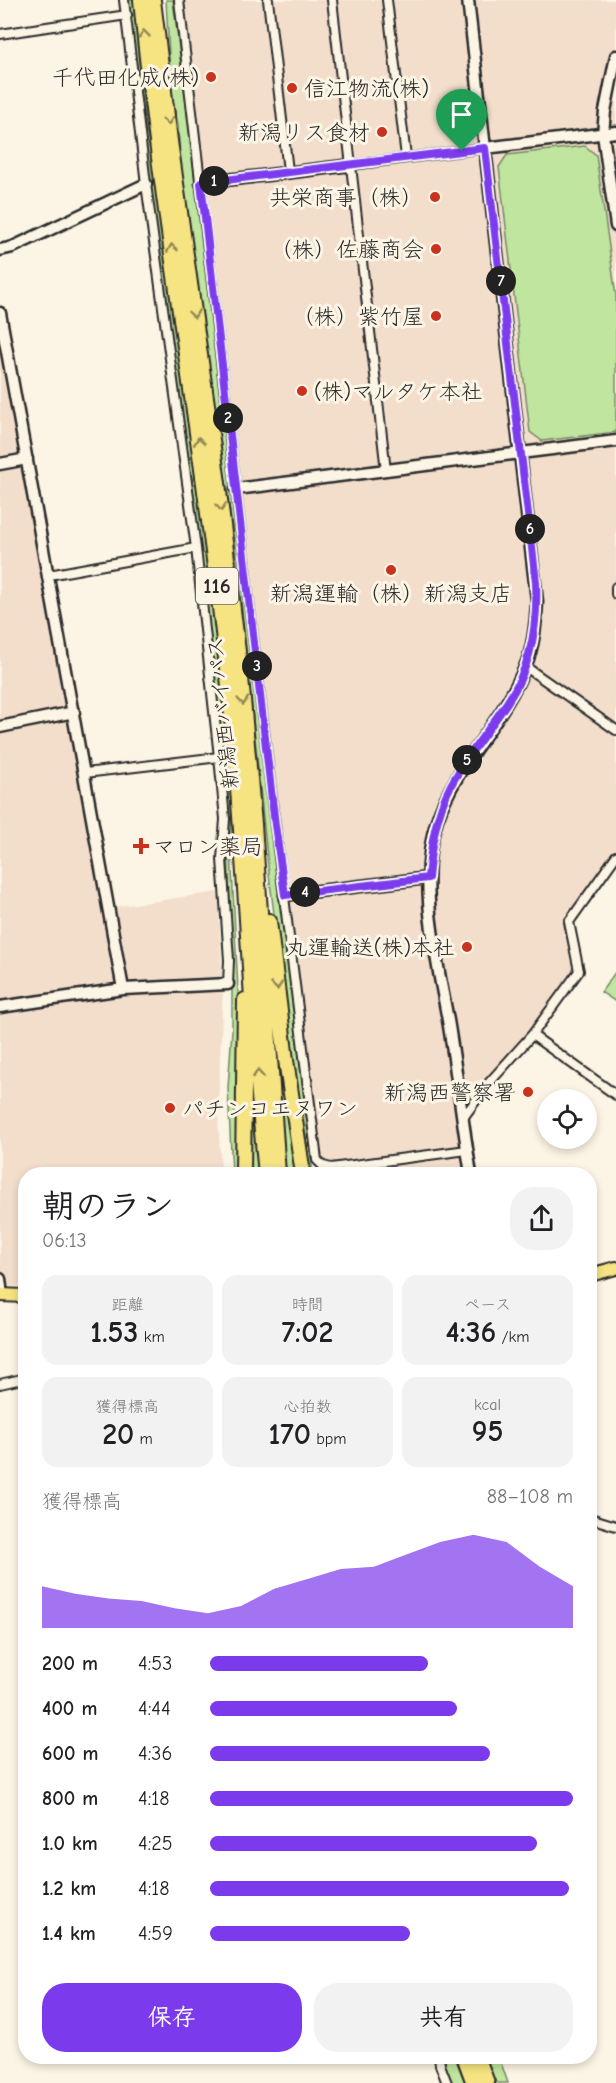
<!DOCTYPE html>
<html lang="ja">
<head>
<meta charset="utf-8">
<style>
	body { margin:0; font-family:"Comic Neue","Klee One",sans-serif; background:#f2f2f2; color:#202124; height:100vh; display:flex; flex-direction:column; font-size:22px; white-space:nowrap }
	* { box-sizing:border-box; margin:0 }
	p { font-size:20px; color:#757577 }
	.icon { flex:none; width:33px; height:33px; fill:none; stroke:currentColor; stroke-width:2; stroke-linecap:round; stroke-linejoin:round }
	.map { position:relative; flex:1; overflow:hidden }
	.side { position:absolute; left:18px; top:1167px; width:579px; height:897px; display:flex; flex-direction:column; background:#fff; border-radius:24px; box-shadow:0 3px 9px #0003 }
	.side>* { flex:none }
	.tools { position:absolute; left:537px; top:1089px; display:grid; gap:12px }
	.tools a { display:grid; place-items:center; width:60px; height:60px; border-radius:50%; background:#fff; box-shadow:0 3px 9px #0003; font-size:30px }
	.pin { position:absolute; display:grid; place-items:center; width:51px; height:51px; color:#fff; margin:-62px -26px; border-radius:50% 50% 50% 0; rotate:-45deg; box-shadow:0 0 6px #0007 }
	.pin .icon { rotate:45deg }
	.km { position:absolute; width:30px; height:30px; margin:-15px; border-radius:50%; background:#222; color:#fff; font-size:16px; line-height:30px; text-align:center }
	.round { display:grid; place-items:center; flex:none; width:63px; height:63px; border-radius:24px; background:#f2f2f2 }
	.summary { display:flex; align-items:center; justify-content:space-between; height:102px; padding:0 24px }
	h1 { font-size:33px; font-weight:800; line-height:45px }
	.figures { display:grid; grid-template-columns:repeat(3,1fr); gap:9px; height:102px; padding:6px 24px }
	.figures div { display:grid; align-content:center; border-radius:15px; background:#f2f2f2; text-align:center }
	.figures b { font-size:30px; font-weight:800 }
	.figures small { font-size:16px; font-weight:400 }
	.figures p { font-size:16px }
	.chart { height:168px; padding:12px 24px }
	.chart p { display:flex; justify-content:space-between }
	.chart svg { width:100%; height:108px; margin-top:6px; fill:#7c3aed; opacity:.7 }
	.action { display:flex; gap:12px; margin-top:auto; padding:12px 24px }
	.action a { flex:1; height:69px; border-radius:24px; background:#7c3aed; color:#fff; font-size:24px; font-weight:800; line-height:69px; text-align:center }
	.action a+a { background:#f2f2f2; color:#202124 }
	ul { padding:0 24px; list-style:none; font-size:20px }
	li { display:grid; grid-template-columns:96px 72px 1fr; align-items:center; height:45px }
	li i { height:15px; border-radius:8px; background:#7c3aed }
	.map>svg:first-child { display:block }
	.built { fill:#f3decc }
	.green { fill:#bfe59f; stroke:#758865; stroke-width:1.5 }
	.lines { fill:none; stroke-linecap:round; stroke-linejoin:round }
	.street-casing { stroke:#2b2b2b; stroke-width:12 }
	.secondary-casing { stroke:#2b2b2b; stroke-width:15 }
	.primary-casing { stroke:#2b2b2b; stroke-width:16 }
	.highway-casing { stroke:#2b2b2b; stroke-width:18 }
	.street { stroke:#fcf5e5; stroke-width:8 }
	.secondary { stroke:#fcf5e5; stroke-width:10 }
	.primary { stroke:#f6e381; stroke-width:12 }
	.highway { stroke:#f6e381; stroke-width:14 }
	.oneway { stroke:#908756 }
	.route-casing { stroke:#fff; stroke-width:12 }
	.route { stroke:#7c3aed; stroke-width:8 }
	.poi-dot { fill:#c8321e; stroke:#fcf5e5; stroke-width:2 }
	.labels { text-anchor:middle; stroke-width:6; stroke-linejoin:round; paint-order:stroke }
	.shield { fill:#fcf5e5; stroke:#6a6863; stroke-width:1.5 }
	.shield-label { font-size:21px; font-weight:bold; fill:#2b2b2b }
	.poi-label { font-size:22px; fill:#2b2b2b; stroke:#fcf5e5; text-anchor:end }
	.street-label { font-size:22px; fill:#2b2b2b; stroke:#fcf5e5 }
</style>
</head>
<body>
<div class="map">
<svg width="616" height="2083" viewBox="0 0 616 2083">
	<rect width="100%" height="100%" fill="#fcf5e5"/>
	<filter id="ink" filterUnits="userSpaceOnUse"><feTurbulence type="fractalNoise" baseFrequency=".0167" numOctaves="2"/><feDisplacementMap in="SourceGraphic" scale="12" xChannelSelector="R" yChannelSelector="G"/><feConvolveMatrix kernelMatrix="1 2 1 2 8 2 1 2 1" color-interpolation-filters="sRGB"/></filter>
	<g filter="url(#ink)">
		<path class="built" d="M180,0H616V856L569,922L579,971L463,1117L471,1174H317Z
			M0,324L107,908L218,892L223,989L218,1112L221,1174H26L25,1286H0Z"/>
		<path class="green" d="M127,0H133L146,130L154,171L215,620L232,797L231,850L238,990L239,1094L237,1174H232L228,1088L232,1030V972L227,815L221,739L196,509L143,131Z
			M166,0H173L191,144L313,1174H309L298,1104L268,866L237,562L180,159L178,124L171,93Z
			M585,146L596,155L616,296V432L542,441L530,432L499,167L507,155Z
			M616,971V1002L601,992Z
			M274,1008L298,1174H286Z
			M250,1059L259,1174H247Z
			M445,2057H455L465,2083H451L445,2068Z
			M485,2057H499L508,2083H496Z"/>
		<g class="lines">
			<g class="street-casing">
				<path id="street" d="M124,0L146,184L196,548L219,757L225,819L222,859L229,960L228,984
					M179,0L275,825L317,1160L323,1166L331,1168L467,1150
					M268,0L288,171
					M332,0L386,471
					M387,0L406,157
					M0,34L127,15
					M352,165L485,148
					M49,575L196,548
					M616,587V594
					M526,667L616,730
					M85,773L219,757
					M532,1035L616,1095
					M463,1118L488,1084L532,1035L579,971L569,922L616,856
					M0,1384L26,1378
					M590,1518L616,1526
					M439,2056L440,2065L447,2083"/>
			</g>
			<g class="secondary-casing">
				<path id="secondary" d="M468,0L537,601C536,623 534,646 525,667C503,722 456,763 437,820C416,883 438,962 449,1026C457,1076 463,1125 471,1174
					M616,56L605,111L603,134L616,226
					M485,148L616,132
					M201,183L352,165
					M0,250L13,247L146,184
					M0,313L123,989
					M0,464L27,459
					M236,489L616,441
					M0,727L74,712
					M285,895L428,878
					M0,1007L123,989L228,984
					M0,1279L2,1295"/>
			</g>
			<g class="primary-casing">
				<path id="primary" d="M590,1275L616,1268
					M0,1295L26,1296"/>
			</g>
			<g class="highway-casing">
				<path id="highway" d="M141,0C163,226 204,451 228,677C246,843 249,1009 266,1174
					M153,0L170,141L218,483L241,677L254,824L278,1174
					M269,921L286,1060L303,1174
					M243,1174L245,1000
					M464,2056L474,2083
					M477,2056L487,2083"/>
			</g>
			<use href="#street" class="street"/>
			<use href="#secondary" class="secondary"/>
			<use href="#primary" class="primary"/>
			<use href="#highway" class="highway"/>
		</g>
		<defs><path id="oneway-chevron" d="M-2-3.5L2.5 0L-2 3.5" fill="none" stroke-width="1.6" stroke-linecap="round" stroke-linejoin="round" transform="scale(1.5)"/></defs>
		<g class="oneway">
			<use href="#oneway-chevron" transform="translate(144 34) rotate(-96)"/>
			<use href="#oneway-chevron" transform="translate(168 121) rotate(83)"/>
			<use href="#oneway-chevron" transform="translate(172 248) rotate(-98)"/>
			<use href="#oneway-chevron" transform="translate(194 314) rotate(82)"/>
			<use href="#oneway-chevron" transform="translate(199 441) rotate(-98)"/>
			<use href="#oneway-chevron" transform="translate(221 507) rotate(83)"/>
			<use href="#oneway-chevron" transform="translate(243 701) rotate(85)"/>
			<use href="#oneway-chevron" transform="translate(277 986) rotate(84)"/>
			<use href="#oneway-chevron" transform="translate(258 1074) rotate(-94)"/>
		</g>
	</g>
	<g class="lines" filter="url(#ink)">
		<g class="route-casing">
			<path id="route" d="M485,148L536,582C538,624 532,665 508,701C490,729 467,755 451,785C436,814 431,845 428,878L285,895L275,825L201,183Z"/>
		</g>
		<use href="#route" class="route"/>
	</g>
	<g class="poi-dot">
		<circle cx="211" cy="77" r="6"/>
		<circle cx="292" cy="88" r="6"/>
		<circle cx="382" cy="132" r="6"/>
		<circle cx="435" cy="197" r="6"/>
		<circle cx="436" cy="249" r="6"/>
		<circle cx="436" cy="316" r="6"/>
		<circle cx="302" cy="391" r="6"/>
		<circle cx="391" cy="570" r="6"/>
		<path d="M138 837h6v6h6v6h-6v6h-6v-6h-6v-6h6z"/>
		<circle cx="467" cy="947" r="6"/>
		<circle cx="528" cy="1092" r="6"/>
		<circle cx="170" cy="1108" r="6"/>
	</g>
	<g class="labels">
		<rect class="shield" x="196" y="568" width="42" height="36" rx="4.5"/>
		<g class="shield-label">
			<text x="217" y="593">116</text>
		</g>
		<g class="poi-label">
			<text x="199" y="85">千代田化成(株)</text>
			<text x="304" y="96" text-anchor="start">信江物流(株)</text>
			<text x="370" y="140">新潟リス食材</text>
			<text x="423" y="205">共栄商事（株）</text>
			<text x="424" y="257">（株）佐藤商会</text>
			<text x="424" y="324">（株）紫竹屋</text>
			<text x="314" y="399" text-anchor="start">(株)マルタケ本社</text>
			<text x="391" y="601" text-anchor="middle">新潟運輸（株）新潟支店</text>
			<text x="153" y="854" text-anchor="start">マロン薬局</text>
			<text x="455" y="955">丸運輸送(株)本社</text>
			<text x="516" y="1100">新潟西警察署</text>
			<text x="182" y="1116" text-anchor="start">パチンコエヌワン</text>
		</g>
		<g class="street-label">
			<text transform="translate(222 713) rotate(-96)" y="8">新潟西バイパス</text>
		</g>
	</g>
</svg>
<div class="tools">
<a><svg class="icon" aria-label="locate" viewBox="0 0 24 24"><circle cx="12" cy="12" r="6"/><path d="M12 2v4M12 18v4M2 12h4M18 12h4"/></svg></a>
</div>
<div class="pin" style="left:462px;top:151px;background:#1e9e55"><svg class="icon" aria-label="arrive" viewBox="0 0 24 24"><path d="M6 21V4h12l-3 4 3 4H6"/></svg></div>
<b class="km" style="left:214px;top:181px">1</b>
<b class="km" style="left:228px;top:418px">2</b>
<b class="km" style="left:257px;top:666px">3</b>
<b class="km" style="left:305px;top:892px">4</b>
<b class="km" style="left:467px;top:760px">5</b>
<b class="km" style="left:530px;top:529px">6</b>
<b class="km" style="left:501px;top:281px">7</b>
<section class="side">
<div class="summary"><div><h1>朝のラン</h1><p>06:13</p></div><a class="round"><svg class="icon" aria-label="share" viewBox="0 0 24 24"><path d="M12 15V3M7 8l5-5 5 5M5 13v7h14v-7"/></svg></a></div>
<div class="figures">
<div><p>距離</p><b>1.53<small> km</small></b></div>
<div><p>時間</p><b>7:02</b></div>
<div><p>ペース</p><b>4:36<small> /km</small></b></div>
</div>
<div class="figures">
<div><p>獲得標高</p><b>20<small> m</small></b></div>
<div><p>心拍数</p><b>170<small> bpm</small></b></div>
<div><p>kcal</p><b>95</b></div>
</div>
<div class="chart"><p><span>獲得標高</span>88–108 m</p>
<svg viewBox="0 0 160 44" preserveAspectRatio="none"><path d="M0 44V27L10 30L20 32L30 33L40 36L50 38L60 35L70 28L80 24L90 20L100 19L110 14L120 9L130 6L140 9L150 19L160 27V44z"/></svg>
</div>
<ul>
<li><b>200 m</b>4:53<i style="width:60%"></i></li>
<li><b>400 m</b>4:44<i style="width:68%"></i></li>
<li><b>600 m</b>4:36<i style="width:77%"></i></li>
<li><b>800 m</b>4:18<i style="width:100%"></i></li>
<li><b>1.0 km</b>4:25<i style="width:90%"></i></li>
<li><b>1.2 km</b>4:18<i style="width:99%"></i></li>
<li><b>1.4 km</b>4:59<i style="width:55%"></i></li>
</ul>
<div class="action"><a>保存</a><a>共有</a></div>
</section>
</div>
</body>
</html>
